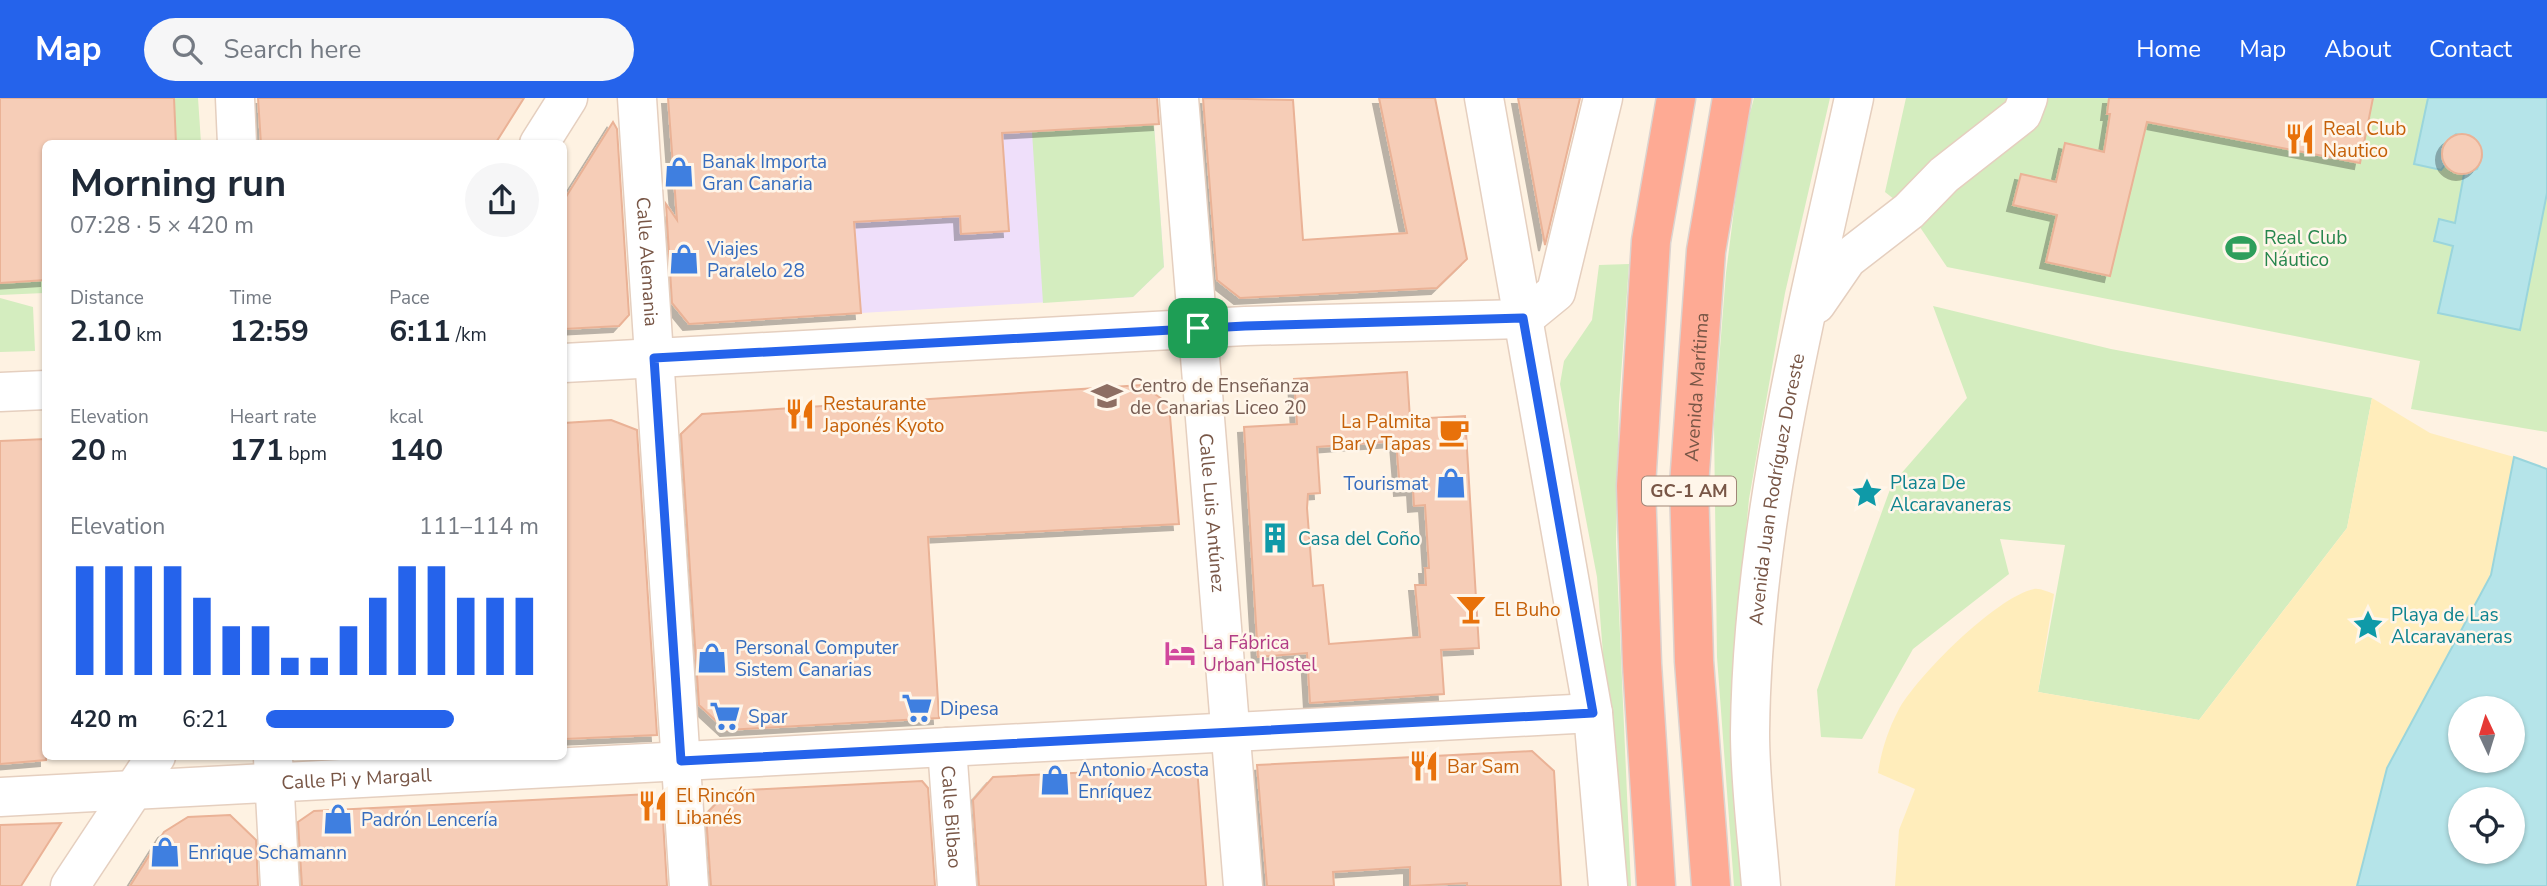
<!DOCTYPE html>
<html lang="en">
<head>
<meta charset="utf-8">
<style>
	body { margin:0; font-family:"Nunito Sans",sans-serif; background:#f6f6f7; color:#1f2937; height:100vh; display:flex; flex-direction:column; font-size:26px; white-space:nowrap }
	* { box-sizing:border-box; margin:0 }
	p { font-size:23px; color:#747a83 }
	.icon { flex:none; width:38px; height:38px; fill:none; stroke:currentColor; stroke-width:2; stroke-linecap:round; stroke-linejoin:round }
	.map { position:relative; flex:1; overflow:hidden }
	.side { position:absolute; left:42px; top:42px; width:525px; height:620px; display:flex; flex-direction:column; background:#fff; border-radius:10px; box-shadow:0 2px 5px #0004 }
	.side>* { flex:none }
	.needle { width:46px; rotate:356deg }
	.fabs { position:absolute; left:2448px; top:598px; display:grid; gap:14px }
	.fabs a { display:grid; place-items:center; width:77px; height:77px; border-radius:50%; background:#fff; box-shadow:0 2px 5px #0004; font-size:35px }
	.pin { position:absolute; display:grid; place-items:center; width:60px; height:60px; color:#fff; margin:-30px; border-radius:14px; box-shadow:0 4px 10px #0006 }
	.round { display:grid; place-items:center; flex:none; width:74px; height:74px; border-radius:37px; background:#f6f6f7 }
	.head { display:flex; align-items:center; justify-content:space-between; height:119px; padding:0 28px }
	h1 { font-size:38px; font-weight:700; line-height:52px }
	.metrics { display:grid; grid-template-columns:repeat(3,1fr); gap:10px; height:119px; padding:7px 28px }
	.metrics div { display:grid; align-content:center }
	.metrics b { font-size:30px; font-weight:700 }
	.metrics small { font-size:19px; font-weight:400 }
	.metrics p { font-size:19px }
	.chart { height:196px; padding:14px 28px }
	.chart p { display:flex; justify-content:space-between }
	.chart svg { width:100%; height:126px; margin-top:7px; stroke:#2563eb; stroke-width:6 }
	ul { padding:0 28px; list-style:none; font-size:23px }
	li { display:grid; grid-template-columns:112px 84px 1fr; align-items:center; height:52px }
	li i { height:18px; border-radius:9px; background:#2563eb }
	header { display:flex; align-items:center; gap:42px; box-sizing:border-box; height:98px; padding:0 35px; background:#2563eb; color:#fff }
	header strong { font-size:33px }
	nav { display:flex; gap:38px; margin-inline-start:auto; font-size:24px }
	.search { width:490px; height:63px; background:#f6f6f7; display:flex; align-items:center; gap:18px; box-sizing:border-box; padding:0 24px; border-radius:38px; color:#747a83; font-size:26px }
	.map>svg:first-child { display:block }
	.education { fill:#efdffa }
	.green { fill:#d4edbf }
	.sand { fill:#ffedbb }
	.water { fill:#b5e4e9; stroke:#9ad5dc; stroke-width:2; fill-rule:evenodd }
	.building { fill:#f6cdb7; stroke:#eab296; stroke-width:2; fill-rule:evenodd; filter:url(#shadow) }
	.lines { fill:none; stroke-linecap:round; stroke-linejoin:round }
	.minor-casing { stroke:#e5cfbf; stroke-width:41 }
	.highway-casing { stroke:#dcd3cf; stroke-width:41 }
	.minor { stroke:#fff; stroke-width:38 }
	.highway { stroke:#feaa94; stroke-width:38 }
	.route-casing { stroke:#fff; stroke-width:14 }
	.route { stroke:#2563eb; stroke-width:9 }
	.labels { text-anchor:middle; stroke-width:5; stroke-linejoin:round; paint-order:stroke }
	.shield { fill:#fff6ea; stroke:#a08677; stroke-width:2 }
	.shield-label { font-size:18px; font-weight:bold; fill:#785646 }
	.food-label { font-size:19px; fill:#c56008; stroke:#fff6ea; text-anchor:start }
	.shop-label { font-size:19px; fill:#366cbe; stroke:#fff6ea; text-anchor:start }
	.leisure-label { font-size:19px; fill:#27864d; stroke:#fff6ea; text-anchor:start }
	.street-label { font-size:19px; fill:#785646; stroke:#fff6ea }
	.education-label { font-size:19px; fill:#785e54; stroke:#fff6ea; text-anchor:start }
	.culture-label { font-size:19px; fill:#0d838f; stroke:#fff6ea; text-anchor:start }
	.hotel-label { font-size:19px; fill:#b23c85; stroke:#fff6ea; text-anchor:start }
</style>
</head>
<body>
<header>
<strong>Map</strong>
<div class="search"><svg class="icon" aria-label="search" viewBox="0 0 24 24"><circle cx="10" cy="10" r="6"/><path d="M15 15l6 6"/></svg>Search here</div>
<nav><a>Home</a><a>Map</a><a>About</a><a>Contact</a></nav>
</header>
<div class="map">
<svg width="2547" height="788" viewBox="0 0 2547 788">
	<defs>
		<filter id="shadow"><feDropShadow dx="-6" dy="6" stdDeviation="0" flood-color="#0004"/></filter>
	</defs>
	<rect width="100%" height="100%" fill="#fef2e2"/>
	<path class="education" d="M845,0H1152L1164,169L1133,199L861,215Z"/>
	<path class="green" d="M174,0H198L201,45H176Z
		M1754,0H1830L1785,195L1749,401L1736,540L1745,788H1734L1717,559L1714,326L1726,175L1743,41Z
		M1906,0H2547V334L2411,311L2420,263L1947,169L1909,113L1885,94Z
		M1154,26L1164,169L1133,199L1043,205L1032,34Z
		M1629,166L1619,306L1616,445L1631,788H1621L1597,479L1560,286L1564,263L1592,222L1599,167Z
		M43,183L44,195L0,197V185Z
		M0,200L33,209L35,253L0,254Z
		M1933,208L2111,251L2372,300L2347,430L2199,622L2038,594L2065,447L2000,441L2009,476L1913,551L1862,641L1821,639L1817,592L1892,386L1967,300Z"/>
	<path class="sand" d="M2372,300L2430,335L2514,359L2491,477L2387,670L2357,788H1895L1899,732L1915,691L1878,675C1881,654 1888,632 1898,613C1916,579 1996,499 2034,491C2040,490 2048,494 2054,496L2038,594L2199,622L2347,430Z"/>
	<path class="water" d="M2428,0H2547V95L2520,232L2438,215L2453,148L2434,143L2439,121L2455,125L2464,76L2477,71L2482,58L2474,40L2456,36L2443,49L2445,67L2441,72L2414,66Z
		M2514,359L2547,371V788H2357L2387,670L2491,477ZM2460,611H2513V663H2460ZM2460,702H2513V754H2460Z"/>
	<path class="building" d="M0,0H174L176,46H46V182L0,185Z
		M258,0H524L495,46H261Z
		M668,0H1157L1159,26L1002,35L1009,133L961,136L960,118L854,124L861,215L689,226L672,205L666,106L677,122Z
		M1203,0L1293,2L1303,142L1407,135L1379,0H1435L1467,161L1437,190L1240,200L1217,182Z
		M1518,0H1580L1545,147Z
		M2109,0H2373L2360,65L2147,24L2110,178L2046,164L2057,117L2013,107L2021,76L2056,84L2065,45L2104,54L2110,16H2107Z
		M613,24L617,31L629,217L619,228L564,231V102Z
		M2442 56a20 20 0 1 1 40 0a20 20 0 1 1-40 0Z
		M1407,274L1410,321L1465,318L1479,550L1441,552L1444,596L1310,605L1307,555L1258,559L1244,329L1297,326L1294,281ZM1396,343L1400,392L1413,391L1414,408L1425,407L1429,470H1425L1426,487H1415L1420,539L1329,546L1323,487L1313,488L1307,410L1308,396L1320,395L1317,349Z
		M1142,287L1169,306L1179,426L928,439L939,620L726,632L699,607L681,336L702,316Z
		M611,322L637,332L657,637L564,641V325Z
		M46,341V662L0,666V343Z
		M1532,653L1554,673L1561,788H1467V785L1410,788V769L1333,774L1334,788H1267L1257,667Z
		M1197,669L1206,788H979L973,702L993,679Z
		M922,683L928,690L935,788H711L706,716L728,693Z
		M650,696L662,706L667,788H302L298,724L314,713Z
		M230,717L256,742L258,788H130L164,734L188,719Z
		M61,725L21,788H0V727Z"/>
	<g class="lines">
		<g class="minor-casing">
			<g id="minor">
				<path d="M235,0L237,46"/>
				<path id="s1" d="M637,0L689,788"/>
				<path id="s2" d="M1179,0L1243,788"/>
				<path d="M1484,0L1593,615L1608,788"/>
				<path d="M539,46L568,0"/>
				<path d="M1816,206L1847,161L1909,113L1944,77L2022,16L2028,0"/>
				<path d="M1523,221L1556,194L1603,0"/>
				<path d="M564,265L1245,228L1523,221"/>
				<path d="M0,294L46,292"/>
				<path id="s3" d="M947,649L957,788"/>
				<path d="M273,660L280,788"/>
				<path id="s4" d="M0,699L1593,615"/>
				<path d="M70,788L156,658"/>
				<path id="s5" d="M1761,788C1757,737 1750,685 1750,634C1752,423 1809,205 1854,0"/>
			</g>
		</g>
		<g class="highway-casing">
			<g id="highway">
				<path d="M1656,788L1642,566L1636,388L1651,143L1676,0"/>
				<path id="s6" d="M1711,788L1694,563L1689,387L1706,153L1732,0"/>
			</g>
		</g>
		<use href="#minor" class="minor"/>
		<use href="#highway" class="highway"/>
	</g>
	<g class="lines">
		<g class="route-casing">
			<path id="route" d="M1523,220L1593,615L681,663L654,260L1245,228Z"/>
		</g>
		<use href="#route" class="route"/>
	</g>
	<defs>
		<g id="restaurant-bare" transform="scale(2.415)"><path d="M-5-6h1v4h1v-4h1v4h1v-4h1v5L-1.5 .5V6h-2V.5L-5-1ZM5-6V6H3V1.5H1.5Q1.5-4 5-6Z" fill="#e8710a" stroke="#fff6ea" stroke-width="2.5" paint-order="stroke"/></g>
		<g id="shop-bare" transform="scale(2.415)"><path d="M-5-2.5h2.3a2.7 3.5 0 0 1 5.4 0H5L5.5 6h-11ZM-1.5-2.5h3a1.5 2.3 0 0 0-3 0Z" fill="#3f7fe0" stroke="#fff6ea" stroke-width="2.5" paint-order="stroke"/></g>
		<g id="stadium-bare" transform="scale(2.415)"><path d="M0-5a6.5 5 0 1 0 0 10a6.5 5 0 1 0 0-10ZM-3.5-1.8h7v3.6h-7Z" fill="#2e9e5b" stroke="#fff6ea" stroke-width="2.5" paint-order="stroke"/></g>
		<g id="university-bare" transform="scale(2.415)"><path d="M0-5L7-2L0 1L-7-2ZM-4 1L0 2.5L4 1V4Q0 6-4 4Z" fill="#8d6e63" stroke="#fff6ea" stroke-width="2.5" paint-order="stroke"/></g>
		<g id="cafe-bare" transform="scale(2.415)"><path d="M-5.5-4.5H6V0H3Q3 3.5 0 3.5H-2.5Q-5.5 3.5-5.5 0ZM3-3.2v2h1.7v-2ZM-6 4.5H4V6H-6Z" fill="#e8710a" stroke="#fff6ea" stroke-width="2.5" paint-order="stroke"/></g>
		<g id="sight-bare" transform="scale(2.415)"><path d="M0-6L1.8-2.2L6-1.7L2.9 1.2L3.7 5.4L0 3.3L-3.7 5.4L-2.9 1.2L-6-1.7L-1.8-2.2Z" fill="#0f9aa8" stroke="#fff6ea" stroke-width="2.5" paint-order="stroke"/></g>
		<g id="building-bare" transform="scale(2.415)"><path d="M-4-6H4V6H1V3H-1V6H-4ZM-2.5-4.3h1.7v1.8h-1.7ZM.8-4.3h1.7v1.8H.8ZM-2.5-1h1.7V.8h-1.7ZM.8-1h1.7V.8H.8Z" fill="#0f9aa8" stroke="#fff6ea" stroke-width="2.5" paint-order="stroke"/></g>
		<g id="bar-bare" transform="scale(2.415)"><path d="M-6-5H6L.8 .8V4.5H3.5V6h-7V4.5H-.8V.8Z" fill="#e8710a" stroke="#fff6ea" stroke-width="2.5" paint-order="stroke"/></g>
		<g id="hotel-bare" transform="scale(2.415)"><path d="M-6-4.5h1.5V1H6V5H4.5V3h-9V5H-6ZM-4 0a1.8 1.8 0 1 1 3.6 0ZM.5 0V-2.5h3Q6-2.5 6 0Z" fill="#d1479c" stroke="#fff6ea" stroke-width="2.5" paint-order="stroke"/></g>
		<g id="supermarket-bare" transform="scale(2.415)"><path d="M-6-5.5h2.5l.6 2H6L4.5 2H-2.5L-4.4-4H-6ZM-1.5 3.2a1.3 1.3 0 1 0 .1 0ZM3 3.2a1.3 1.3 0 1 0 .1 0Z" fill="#3f7fe0" stroke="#fff6ea" stroke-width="2.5" paint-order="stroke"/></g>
	</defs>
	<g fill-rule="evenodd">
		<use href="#restaurant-bare" x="2300" y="41"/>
		<use href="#shop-bare" x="679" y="74"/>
		<use href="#stadium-bare" x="2241" y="150"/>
		<use href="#shop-bare" x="684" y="161"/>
		<use href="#university-bare" x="1107" y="298"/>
		<use href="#restaurant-bare" x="800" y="316"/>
		<use href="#cafe-bare" x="1454" y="334"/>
		<use href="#shop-bare" x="1451" y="385"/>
		<use href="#sight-bare" x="1867" y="395"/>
		<use href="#building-bare" x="1275" y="440"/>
		<use href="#bar-bare" x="1471" y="511"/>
		<use href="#sight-bare" x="2368" y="527"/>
		<use href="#hotel-bare" x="1180" y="555"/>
		<use href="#shop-bare" x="712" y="560"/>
		<use href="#supermarket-bare" x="917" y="610"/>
		<use href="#supermarket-bare" x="725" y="618"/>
		<use href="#restaurant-bare" x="1424" y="668"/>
		<use href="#shop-bare" x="1055" y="682"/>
		<use href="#restaurant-bare" x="653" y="708"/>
		<use href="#shop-bare" x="338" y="721"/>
		<use href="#shop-bare" x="165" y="754"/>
	</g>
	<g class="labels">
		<rect class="shield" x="1642" y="378.5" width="94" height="29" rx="5"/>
		<g class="shield-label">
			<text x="1689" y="399">GC-1 AM</text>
		</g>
		<g class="food-label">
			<text x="2323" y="37">Real Club<tspan x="2323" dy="22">Nautico</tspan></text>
			<text x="823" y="312">Restaurante<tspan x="823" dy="22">Japonés Kyoto</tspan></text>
			<text x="1431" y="330" text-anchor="end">La Palmita<tspan x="1431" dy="22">Bar y Tapas</tspan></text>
			<text x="1494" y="518">El Buho</text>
			<text x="1447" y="675">Bar Sam</text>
			<text x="676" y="704">El Rincón<tspan x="676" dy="22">Libanés</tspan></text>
		</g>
		<g class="shop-label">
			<text x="702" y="70">Banak Importa<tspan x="702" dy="22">Gran Canaria</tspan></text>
			<text x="707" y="157">Viajes<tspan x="707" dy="22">Paralelo 28</tspan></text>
			<text x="1428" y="392" text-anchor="end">Tourismat</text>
			<text x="735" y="556">Personal Computer<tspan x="735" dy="22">Sistem Canarias</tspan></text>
			<text x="940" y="617">Dipesa</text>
			<text x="748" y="625">Spar</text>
			<text x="1078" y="678">Antonio Acosta<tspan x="1078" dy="22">Enríquez</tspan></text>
			<text x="361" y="728">Padrón Lencería</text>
			<text x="188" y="761">Enrique Schamann</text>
		</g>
		<g class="leisure-label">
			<text x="2264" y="146">Real Club<tspan x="2264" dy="22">Náutico</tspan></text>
		</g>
		<g class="street-label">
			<text dy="7" stroke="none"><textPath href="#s1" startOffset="164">Calle Alemania</textPath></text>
			<text dy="7" stroke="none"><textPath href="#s6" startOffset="500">Avenida Marítima</textPath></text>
			<text dy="7" stroke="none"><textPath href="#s5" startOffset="399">Avenida Juan Rodríguez Doreste</textPath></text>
			<text dy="7" stroke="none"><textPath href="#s2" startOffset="416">Calle Luis Antúnez</textPath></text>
			<text dy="7" stroke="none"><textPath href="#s4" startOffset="357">Calle Pi y Margall</textPath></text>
			<text dy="7" stroke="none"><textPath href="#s3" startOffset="70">Calle Bilbao</textPath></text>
		</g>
		<g class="education-label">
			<text x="1130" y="294">Centro de Enseñanza<tspan x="1130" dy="22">de Canarias Liceo 20</tspan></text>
		</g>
		<g class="culture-label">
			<text x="1890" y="391">Plaza De<tspan x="1890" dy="22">Alcaravaneras</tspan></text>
			<text x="1298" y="447">Casa del Coño</text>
			<text x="2391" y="523">Playa de Las<tspan x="2391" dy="22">Alcaravaneras</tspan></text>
		</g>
		<g class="hotel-label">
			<text x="1203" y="551">La Fábrica<tspan x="1203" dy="22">Urban Hostel</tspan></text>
		</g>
	</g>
</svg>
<div class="fabs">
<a><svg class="needle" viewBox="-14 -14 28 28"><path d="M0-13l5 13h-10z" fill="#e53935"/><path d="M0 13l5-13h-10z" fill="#747a83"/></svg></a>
<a><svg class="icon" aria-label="locate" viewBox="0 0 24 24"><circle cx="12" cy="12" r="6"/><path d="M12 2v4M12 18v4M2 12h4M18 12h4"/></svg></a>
</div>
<div class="pin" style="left:1198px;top:230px;background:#1e9e55"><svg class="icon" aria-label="arrive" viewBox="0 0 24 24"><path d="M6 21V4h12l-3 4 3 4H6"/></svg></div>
<section class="side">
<div class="head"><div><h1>Morning run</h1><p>07:28 · 5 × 420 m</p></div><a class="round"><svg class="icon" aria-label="share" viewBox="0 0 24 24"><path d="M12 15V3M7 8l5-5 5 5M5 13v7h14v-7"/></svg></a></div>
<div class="metrics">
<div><p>Distance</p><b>2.10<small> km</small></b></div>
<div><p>Time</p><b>12:59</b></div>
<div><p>Pace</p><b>6:11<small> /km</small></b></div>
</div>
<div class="metrics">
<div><p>Elevation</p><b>20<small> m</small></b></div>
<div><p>Heart rate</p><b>171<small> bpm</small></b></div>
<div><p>kcal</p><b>140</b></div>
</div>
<div class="chart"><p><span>Elevation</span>111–114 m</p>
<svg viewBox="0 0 160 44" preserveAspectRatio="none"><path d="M5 44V6M15 44V6M25 44V6M35 44V6M45 44V17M55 44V27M65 44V27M75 44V38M85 44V38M95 44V27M105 44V17M115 44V6M125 44V6M135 44V17M145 44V17M155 44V17"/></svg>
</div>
<ul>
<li><b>420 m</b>6:21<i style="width:69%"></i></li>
</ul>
</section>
</div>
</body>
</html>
